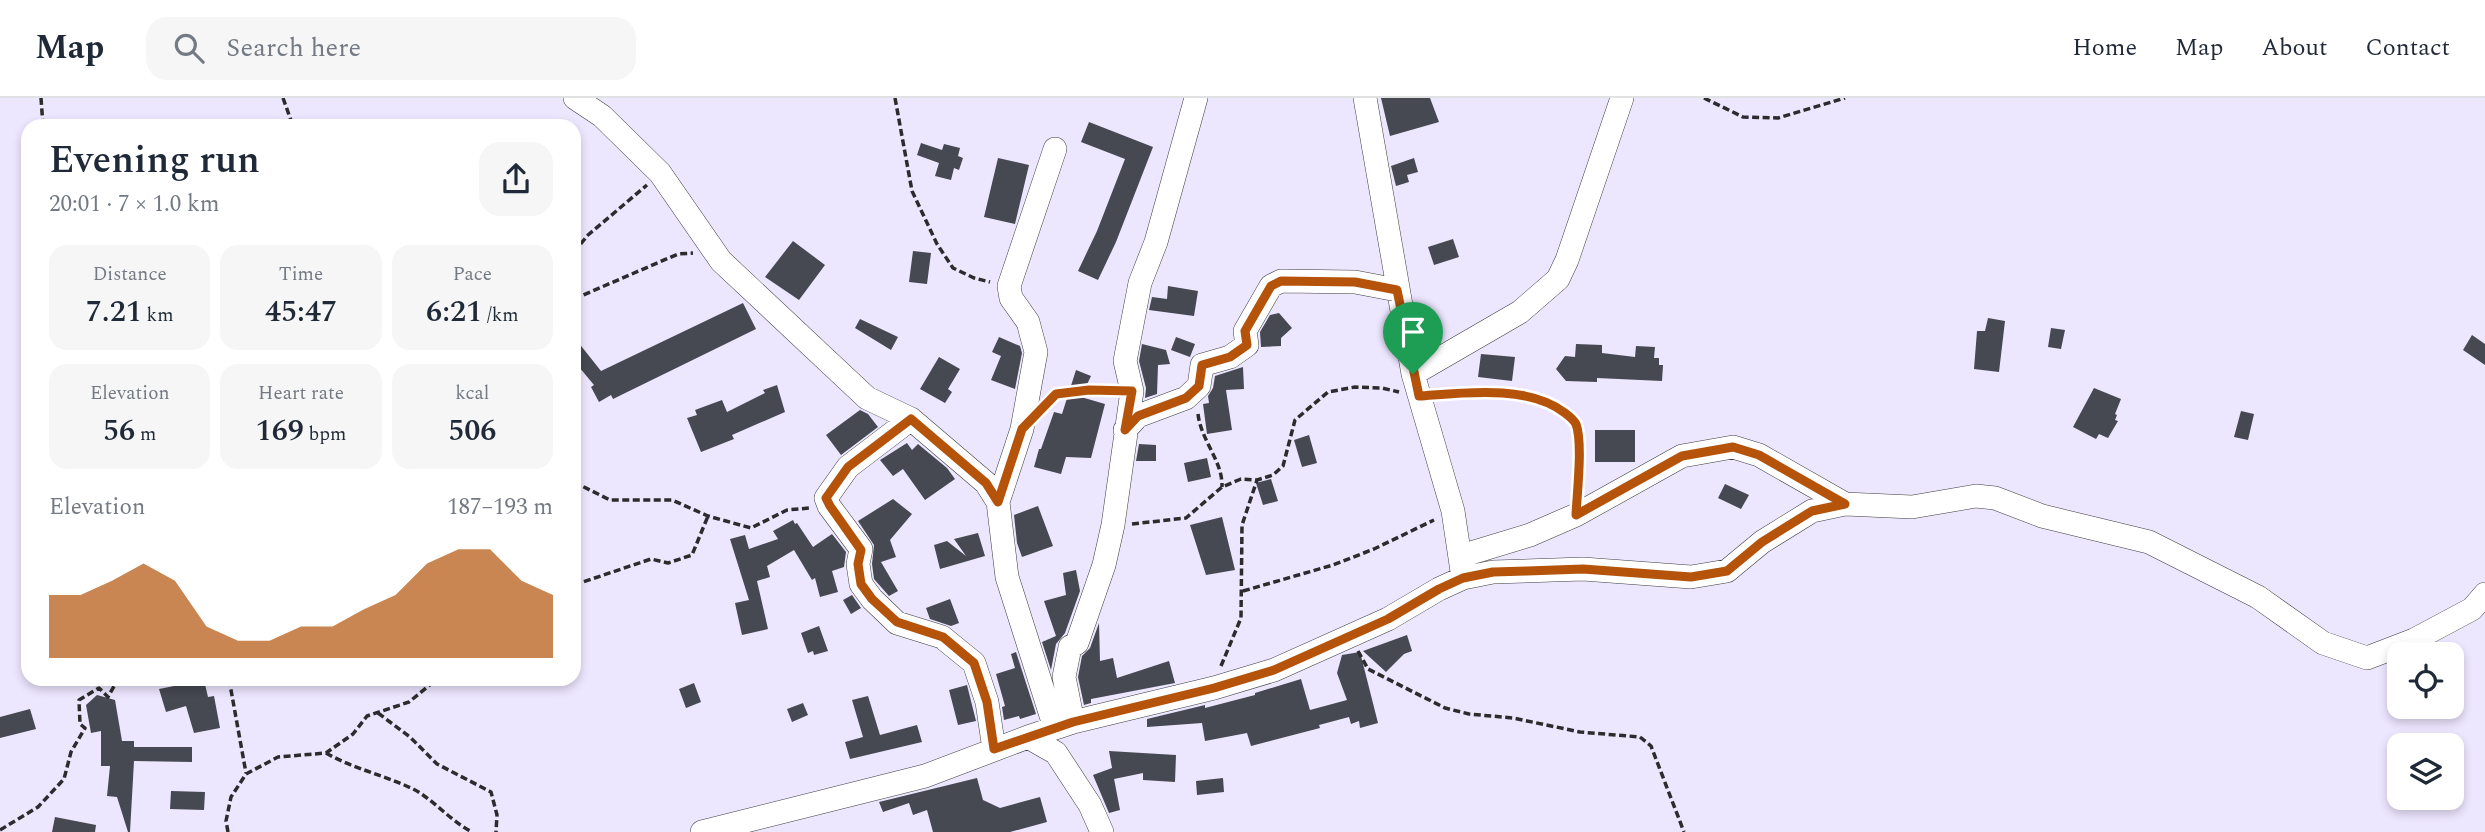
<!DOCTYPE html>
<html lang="en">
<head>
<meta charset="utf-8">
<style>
	body { margin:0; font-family:Spectral,serif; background:#f6f6f7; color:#1f2937; height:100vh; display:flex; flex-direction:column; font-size:26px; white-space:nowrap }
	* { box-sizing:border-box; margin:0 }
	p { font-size:23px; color:#747a83 }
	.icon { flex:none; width:38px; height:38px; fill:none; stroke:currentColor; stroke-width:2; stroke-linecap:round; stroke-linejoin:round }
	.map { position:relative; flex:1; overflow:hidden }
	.drawer { position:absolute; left:21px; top:21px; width:560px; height:567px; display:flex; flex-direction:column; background:#fff; border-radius:21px; box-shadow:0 4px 10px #0003 }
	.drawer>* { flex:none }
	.buttons { position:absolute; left:2387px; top:544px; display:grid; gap:14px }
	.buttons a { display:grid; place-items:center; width:77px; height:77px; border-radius:14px; background:#fff; box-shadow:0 4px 10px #0003; font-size:35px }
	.pin { position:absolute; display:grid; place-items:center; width:60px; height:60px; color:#fff; margin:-72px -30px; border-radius:50% 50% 50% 0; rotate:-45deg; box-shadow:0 0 7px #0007 }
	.pin .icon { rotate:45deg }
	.round { display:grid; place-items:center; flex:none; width:74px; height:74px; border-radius:21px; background:#f6f6f7 }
	.summary { display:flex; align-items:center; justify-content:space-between; height:119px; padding:0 28px }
	h1 { font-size:38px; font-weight:600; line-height:52px }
	.figures { display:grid; grid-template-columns:repeat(3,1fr); gap:10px; height:119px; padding:7px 28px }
	.figures div { display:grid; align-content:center; border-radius:18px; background:#f6f6f7; text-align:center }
	.figures b { font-size:30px; font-weight:600 }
	.figures small { font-size:19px; font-weight:400 }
	.figures p { font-size:19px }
	.chart { height:196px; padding:14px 28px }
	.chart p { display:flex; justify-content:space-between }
	.chart svg { width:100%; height:126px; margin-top:7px; fill:#b45309; opacity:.7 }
	header { display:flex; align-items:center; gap:42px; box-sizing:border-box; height:98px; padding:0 35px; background:#fff; border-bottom:2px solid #e0e1e3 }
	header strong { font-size:33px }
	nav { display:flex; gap:38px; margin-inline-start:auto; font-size:24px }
	.search { width:490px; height:63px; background:#f6f6f7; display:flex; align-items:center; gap:18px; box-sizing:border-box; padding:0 24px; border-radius:21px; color:#747a83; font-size:26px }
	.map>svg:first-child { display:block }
	.building { fill:#464852 }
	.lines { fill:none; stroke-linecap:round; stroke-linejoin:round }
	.minor-casing { stroke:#3d3d3d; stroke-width:24 }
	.path { stroke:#2c2c2c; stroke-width:3.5; stroke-dasharray:7 3.5; stroke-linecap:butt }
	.minor { stroke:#fff; stroke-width:23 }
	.route-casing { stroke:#fff; stroke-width:14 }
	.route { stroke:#b45309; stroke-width:9 }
</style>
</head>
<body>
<header>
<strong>Map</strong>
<div class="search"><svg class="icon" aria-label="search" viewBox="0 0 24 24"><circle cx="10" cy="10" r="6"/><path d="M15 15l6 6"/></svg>Search here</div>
<nav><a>Home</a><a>Map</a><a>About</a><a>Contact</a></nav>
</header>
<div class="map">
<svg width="2485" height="734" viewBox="0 0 2485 734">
	<rect width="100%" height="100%" fill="#ede6ff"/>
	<path class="building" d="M1381,0H1430L1439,24L1390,38Z
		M1089,24L1153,49L1116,144L1098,182L1078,173L1097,133L1125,61L1081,44Z
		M921,45L942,52L944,46L960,50L958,58L963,60L959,72L954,70L951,82L935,78L939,65L917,57Z
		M998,60L1029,67L1015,126L984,119Z
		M1414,60L1418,74L1407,77L1409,84L1396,88L1391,68Z
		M1453,141L1459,159L1434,167L1428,149Z
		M793,143L825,167L799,202L765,179Z
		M913,153L931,155L927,186L909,184Z
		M1168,188L1198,193L1194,218L1149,212L1152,199L1167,201Z
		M743,205L756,231L613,301L611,297L599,304L591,289L594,287L574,263V239L601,273Z
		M1279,215L1292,230L1281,240V248L1261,249L1260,234L1270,217Z
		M1988,220L2005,223L1999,274L1974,271L1977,233H1985Z
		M860,221L898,239L891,252L855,230Z
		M2051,230L2065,232L2061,251L2048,249Z
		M2472,237L2485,246V267L2463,252Z
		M999,239L1020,248L1022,255L1015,291L991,282L1001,258L992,254Z
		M1176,239L1195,246L1190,259L1171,252Z
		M1142,246L1166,252L1170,266L1158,267L1157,296L1145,300L1146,290L1139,263Z
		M1576,246L1602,247V255L1635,259L1636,248L1655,249L1654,260H1659V267H1663L1662,283L1597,280V284L1566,283L1556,271L1565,258L1575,259Z
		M1481,256L1515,259L1512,283L1478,279Z
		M939,259L960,271L948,291L952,294L945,305L920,291Z
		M1243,269L1244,291L1226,292L1232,332L1207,336L1203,306L1209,305L1208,298L1213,290L1215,278Z
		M1076,272L1091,278L1081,299L1105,306L1091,360L1066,359L1061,376L1034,369L1039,351H1041L1054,314L1062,316Z
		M777,287L785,314L732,337L734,341L701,354L687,320L697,317L695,312L722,302L727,314L765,295L763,292Z
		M2094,290L2121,301L2115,316L2117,317L2115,322L2118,323L2108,340L2099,336L2096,341L2073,329Z
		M860,312L868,316L878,329L841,357L826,337Z
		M2241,313L2254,316L2248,342L2234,339Z
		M1595,332H1635V364H1595Z
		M1309,337L1317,365L1302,369L1294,342Z
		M907,345L912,352L918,346L947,370L955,381L925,402L903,371L893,378L880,362Z
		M1139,346L1156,347V363H1136Z
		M1207,360L1211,379L1188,384L1184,365Z
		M1271,381L1278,403L1263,407L1256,385Z
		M1725,386L1749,397L1741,411L1718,400Z
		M893,401L912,416L890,442L896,459L881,464L898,493L889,498L874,481L872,466L874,447L858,423Z
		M1038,408L1053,448L1022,459L1017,445L1014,417Z
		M1222,419L1235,472L1206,477L1190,427Z
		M793,422L795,426L797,425L813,449L832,436L846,454L844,469L832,473L838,494L820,499L815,480L812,482L794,452L767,468L770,479L757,483L768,531L742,537L735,505L749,502L730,441L745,437L749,451L778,441L773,433Z
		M978,435L985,458L940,471L934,447L947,443L966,458L954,441Z
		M1076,472L1080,493L1065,535L1056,546L1051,572L1042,544L1056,538L1044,503L1066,497L1063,475Z
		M852,497L861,510L851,516L843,502Z
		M950,501L959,525L951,528L930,521L926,510Z
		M1099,525L1100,563L1113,560L1117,580L1169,563L1175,585L1091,601V605L1084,607L1078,579L1082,558L1090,550Z
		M819,528L828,553L814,557L813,553L808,555L801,535Z
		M1407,537L1412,553L1404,556L1386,574L1363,553Z
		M1016,554L1036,616L1020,621L1019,618L1004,622L1002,609L1005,608L996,576L1015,570L1011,556Z
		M1360,554L1378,625L1360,630L1359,623L1351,626L1349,619L1319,627L1320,630L1251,648L1247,635L1205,643L1202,625L1147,629V621L1205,607V610L1255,597V595L1301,581L1310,612L1347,602L1337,575L1342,557Z
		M204,582L208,599L214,598L220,630L194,635L186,608L166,614L159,591Z
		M694,585L701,604L686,610L679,591Z
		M967,587L976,623L958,627L949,592Z
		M97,597L115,602L122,643H134V649H192V664L134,663L130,734H128L117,699L107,698L110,668H101V633L91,635L86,607Z
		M868,598L880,637L917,627L922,644L850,661L845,644L863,639L852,602Z
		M803,605L808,617L792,624L787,611Z
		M30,611L36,631L0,640V619Z
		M1109,653L1176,657L1175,684L1143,682V675L1114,681Z
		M1112,670L1120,712L1109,715L1093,677Z
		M977,680L983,702L1000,710L1040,699L1047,724L1010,734H933L927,712L913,717L909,705L883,714L879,704Z
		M1223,680L1224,694L1197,697L1196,683Z
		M171,693L205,694L204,712L170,711Z
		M55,719L96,727L95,734H52Z"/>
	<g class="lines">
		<g class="minor-casing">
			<path id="minor" d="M575,0L602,18L660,75L721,163L867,300L911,321L986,385L998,404L1007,479L1055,630
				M1365,0L1413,276L1453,413L1463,480
				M1413,276L1520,214L1558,181L1567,162L1622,0
				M911,321L848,369L826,400L829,408L861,451L858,466L861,486L872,501L897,525L942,539L974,565L987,604L994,651
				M1125,332L1138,318L1186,300L1199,288L1202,267L1230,259L1247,247L1245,233L1271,188L1281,183L1355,184L1397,192
				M998,404L1022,331L1036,254L1028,224L1011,200L1009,188L1055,51
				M1461,458L1530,437L1576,417L1682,358L1733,349L1759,357L1845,406
				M1073,624L1064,579L1070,549L1077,545L1104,467L1113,427L1132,293L1125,263L1140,185L1156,144L1196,0
				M1028,639L1073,624L1214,590L1274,572L1388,521L1439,491L1463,480L1493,474L1583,471L1691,479L1727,473L1762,444L1812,413L1845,406L1912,409L1976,398L1995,400L2042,418L2149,444L2258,499L2323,545L2367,560L2414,542L2472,511L2485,496
				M702,734L925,678L1028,639L1056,655L1090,707L1102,734"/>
		</g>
		<path class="path" d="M41,0L43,28
			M283,0L293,28
			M895,0L912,93L937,146L953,170L974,180L990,184
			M1704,0L1743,19L1778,20L1845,0
			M574,154L588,137L647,87
			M574,201L678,156L693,155
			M1438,297C1471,294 1558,290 1575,325C1583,341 1577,376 1577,395
			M1048,304L1056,295L1089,292H1113
			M1198,316C1201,343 1223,363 1222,389
			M574,384L610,402H672L708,418L751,430L787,412L810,410
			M1132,426L1186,420L1222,389L1241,381L1257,382L1273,377L1283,368L1295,322L1328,294L1355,289L1382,290L1399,294
			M574,487L651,461L668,465L692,457L708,418
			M1243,493L1333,467L1374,451L1434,422
			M1358,553L1368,571L1445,610L1469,616L1513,620L1580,634L1640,639L1651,648L1684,734
			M1221,568L1241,520L1242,427L1257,382
			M229,581L246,675
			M378,615L410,639L437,666L491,694L497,717L496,734
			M326,655C352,670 383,677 411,690C431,699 449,722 472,734
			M0,732L38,709L64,681L71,654L85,630L80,626L79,602L99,590L108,599L118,581
			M228,734L226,723L231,699L246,676L278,659L326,655L353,636L367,618L409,604L437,581"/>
		<use href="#minor" class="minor"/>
	</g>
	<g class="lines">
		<g class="route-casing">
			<path id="route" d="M1281,183L1355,184L1397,192L1419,298C1462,295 1528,286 1565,315C1569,318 1573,321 1576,326C1583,345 1577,395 1576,417L1682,358L1733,349L1759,357L1845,406L1812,413L1762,444L1727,473L1691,479L1583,471L1527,473L1493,474L1463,480L1439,491L1388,521L1274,572L1214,590L1073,624L994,651L987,604L974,565L943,539L897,524L872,501L861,486L858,466L861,452L830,408L826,400L848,369L911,321L986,385L998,404L1022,331L1056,296L1089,292L1132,293L1125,332L1138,318L1186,300L1199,288L1202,267L1230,259L1247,247L1245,233L1271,188Z"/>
		</g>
		<use href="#route" class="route"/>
	</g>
</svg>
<div class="buttons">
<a><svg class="icon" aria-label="locate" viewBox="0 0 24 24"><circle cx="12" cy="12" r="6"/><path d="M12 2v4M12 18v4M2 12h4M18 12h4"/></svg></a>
<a><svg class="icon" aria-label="layers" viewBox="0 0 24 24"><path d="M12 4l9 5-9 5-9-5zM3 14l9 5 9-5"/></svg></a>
</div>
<div class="pin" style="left:1413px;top:276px;background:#1e9e55"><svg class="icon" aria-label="arrive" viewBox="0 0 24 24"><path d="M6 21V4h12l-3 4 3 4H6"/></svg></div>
<section class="drawer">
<div class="summary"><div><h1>Evening run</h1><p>20:01 · 7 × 1.0 km</p></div><a class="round"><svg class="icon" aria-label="share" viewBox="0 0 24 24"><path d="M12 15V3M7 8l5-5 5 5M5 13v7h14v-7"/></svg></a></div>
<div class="figures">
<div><p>Distance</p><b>7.21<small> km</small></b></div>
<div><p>Time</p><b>45:47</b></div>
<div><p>Pace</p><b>6:21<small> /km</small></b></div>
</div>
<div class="figures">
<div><p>Elevation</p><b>56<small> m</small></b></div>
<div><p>Heart rate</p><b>169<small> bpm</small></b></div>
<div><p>kcal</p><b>506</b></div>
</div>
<div class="chart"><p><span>Elevation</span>187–193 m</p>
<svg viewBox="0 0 160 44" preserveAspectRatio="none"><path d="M0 44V22L10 22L20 17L30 11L40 17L50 33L60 38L70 38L80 33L90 33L100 27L110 22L120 11L130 6L140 6L150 17L160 22V44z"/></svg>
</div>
</section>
</div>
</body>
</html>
